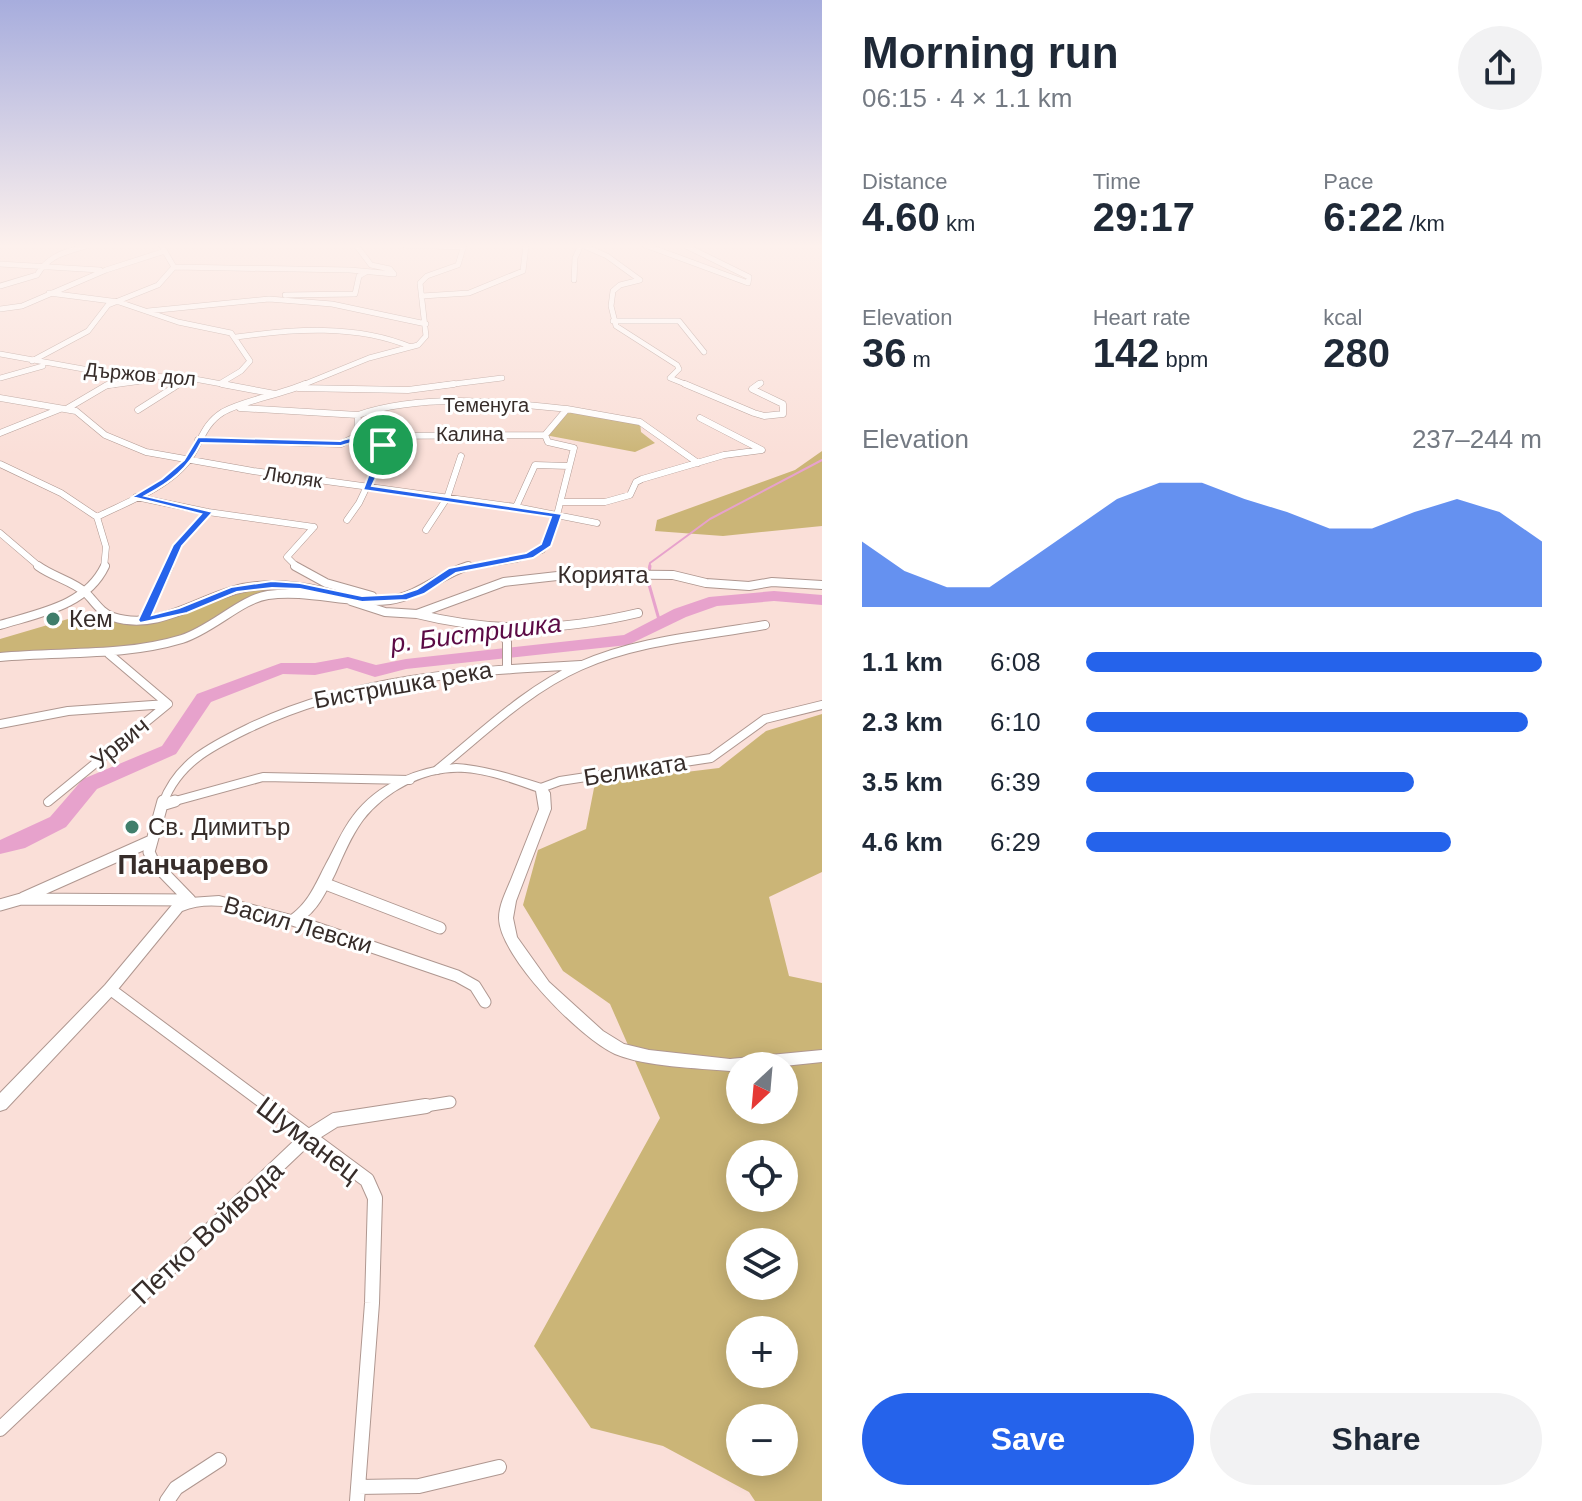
<!DOCTYPE html>
<html lang="en">
<head>
<meta charset="utf-8">
<style>
	body { margin:0; font-family:Helvetica,sans-serif; background:#f2f2f3; color:#1f2937; height:100vh; display:flex; flex-direction:column; font-size:30px; white-space:nowrap }
	* { box-sizing:border-box; margin:0 }
	p { font-size:26px; color:#747a83 }
	.icon { flex:none; width:44px; height:44px; fill:none; stroke:currentColor; stroke-width:2; stroke-linecap:round; stroke-linejoin:round }
	.map { position:relative; flex:1; overflow:hidden }
	.panel { display:flex; flex-direction:column; background:#fff; width:760px }
	.panel>* { flex:none }
	.needle { width:52px; rotate:206deg }
	.buttons { position:absolute; left:726px; top:1052px; display:grid; gap:16px }
	.buttons a { display:grid; place-items:center; width:72px; height:72px; border-radius:50%; background:#fff; box-shadow:0 4px 20px #0003; font-size:40px }
	.pin { position:absolute; display:grid; place-items:center; width:68px; height:68px; color:#fff; margin:-34px; border:4px solid #fff; border-radius:50%; box-shadow:0 2px 8px #0007 }
	.round { display:grid; place-items:center; flex:none; width:84px; height:84px; border-radius:42px; background:#f2f2f3 }
	.overview { display:flex; align-items:center; justify-content:space-between; height:136px; padding:0 40px }
	h1 { font-size:44px; font-weight:700; line-height:60px }
	.stats { display:grid; grid-template-columns:repeat(3,1fr); gap:12px; height:136px; padding:8px 40px }
	.stats div { display:grid; align-content:center }
	.stats b { font-size:40px; font-weight:700 }
	.stats small { font-size:22px; font-weight:400 }
	.stats p { font-size:22px }
	.chart { height:224px; padding:16px 40px }
	.chart p { display:flex; justify-content:space-between }
	.chart svg { width:100%; height:144px; margin-top:8px; fill:#2563eb; opacity:.7 }
	.primary-button { display:flex; gap:16px; margin-top:auto; padding:16px 40px }
	.primary-button a { flex:1; height:92px; border-radius:48px; background:#2563eb; color:#fff; font-size:32px; font-weight:700; line-height:92px; text-align:center }
	.primary-button a+a { background:#f2f2f3; color:#1f2937 }
	ul { padding:0 40px; list-style:none; font-size:26px }
	li { display:grid; grid-template-columns:128px 96px 1fr; align-items:center; height:60px }
	li i { height:20px; border-radius:10px; background:#2563eb }
	main { display:flex; flex:1; min-height:0 }
	.map>svg:first-child { display:block }
	.green { fill:#cbb577; fill-rule:evenodd }
	.lines { fill:none; stroke-linecap:round; stroke-linejoin:round }
	.stream-far1 { stroke:#e7a2cc; stroke-width:2 }
	.stream { stroke:#e7a2cc; stroke-width:3 }
	.river { fill:#e7a2cc; fill-rule:evenodd }
	.street-far4-casing { stroke:#af9790; stroke-width:6 }
	.street-far3-casing { stroke:#af9790; stroke-width:7 }
	.street-far2-casing { stroke:#af9790; stroke-width:10 }
	.street-far1-casing { stroke:#af9790; stroke-width:13 }
	.street-casing { stroke:#af9790; stroke-width:16 }
	.secondary-casing { stroke:#af9790; stroke-width:2 }
	.street-far4 { stroke:#fff; stroke-width:5 }
	.street-far3 { stroke:#fff; stroke-width:6 }
	.street-far2 { stroke:#fff; stroke-width:8 }
	.street-far1 { stroke:#fff; stroke-width:11 }
	.street { stroke:#fff; stroke-width:14 }
	.secondary { fill:#fff; fill-rule:evenodd }
	.route { fill:#2563eb; stroke:#fff; stroke-width:2; fill-rule:evenodd }
	.poi-dot { fill:#407e6b; stroke:#fff; stroke-width:3 }
	.labels { text-anchor:middle; stroke-width:6; stroke-linejoin:round; paint-order:stroke }
	.far-street-label { font-size:20px; fill:#372d2a; stroke:#fff }
	.street-label { font-size:24px; fill:#372d2a; stroke:#fff }
	.poi-label { font-size:24px; fill:#372d2a; stroke:#fff; text-anchor:start }
	.water-label { font-size:26px; font-style:italic; fill:#5b0a45; stroke:#fff }
	.quarter-label { font-size:28px; font-weight:bold; fill:#372d2a; stroke:#fff }
	.near-street-label { font-size:28px; fill:#372d2a; stroke:#fff }
</style>
</head>
<body>
<main>
<div class="map">
<svg width="822" height="1501" viewBox="0 0 822 1501">
	<rect width="100%" height="100%" fill="#fadfd8"/>
	<path class="green" d="M567,409L640,422L641,432L655,443L635,452L545,435Z
		M822,451V526L723,536L655,531L657,520L795,470Z
		M269,586L262,595L207,627L154,646L0,654V639L68,619L134,621Z
		M822,714V872L769,897L789,976L822,983V1501H755L749,1492L663,1446L591,1428L534,1346L660,1118L610,1004L563,971L523,905L538,850L586,829L595,783L719,768L766,731ZM740,1066H784V1110H740ZM740,1154H784V1198H740ZM740,1242H784V1286H740ZM740,1330H784V1374H740ZM740,1418H784V1462H740Z"/>
	<g class="lines">
		<path class="stream-far1" d="M649,568L650,563L710,519L822,460"/>
		<path class="stream" d="M650,566L648,581L660,623"/>
		<path class="river" d="M774,591L822,595V605L774,601L717,606L686,617L628,645L406,669L375,677L347,668L315,675L283,674L211,702L176,754L97,789L66,827L25,848L0,854V840L50,817L83,779L162,746L197,694L281,663H315L348,657L376,665L406,659L624,635L674,609L709,597Z"/>
		<g class="street-far4-casing">
			<path id="street-far4" d="M404,245L463,247
				M582,245L607,256L640,280L620,285L613,291L611,306L616,326L677,365L679,369L670,378L690,386
				M645,245L748,283
				M684,245L749,277L748,283
				M0,264L100,270
				M174,267L350,270L394,274L390,269L371,265L356,245
				M574,280L575,258L581,245
				M0,286L37,275C49,254 67,252 89,245
				M49,293L119,302L178,322L231,333L250,361L241,371L221,383
				M285,295L355,294L359,276L366,272
				M422,296L469,293L523,271L526,245
				M0,309L22,306L106,270L165,251
				M148,311L269,299L332,304L426,324
				M613,321H679L704,352
				M236,337C293,329 356,324 411,347
				M0,354L111,374L189,378L233,386
				M32,361L88,331L108,305L158,285L174,267L161,245
				M0,378L43,366
				M105,386L142,381
				M176,386L186,380
				M300,386L369,358L418,345L426,336L420,283L427,276L458,265L464,245
				M438,386L502,378
				M756,386L761,383"/>
		</g>
		<g class="street-far3-casing">
			<path id="street-far3" d="M222,384L275,394
				M685,384L754,413L764,416L783,414V404L752,389L759,384
				M298,388L408,390L454,384
				M0,398L76,411L105,435L146,452L253,471L516,507L597,523
				M68,408L107,385L115,384
				M240,408L358,415L357,436
				M567,409L640,422L698,463
				M138,410L179,384
				M358,415C424,393 499,402 567,409L545,435
				M0,433L60,409
				M198,440L341,444L357,436L545,435L548,442L574,448L556,519L542,550L517,559L461,568
				M0,464L61,493L97,517
				M136,497L208,512L314,527
				M562,502H605L630,495L636,482L642,479L724,455L762,450L700,418
				M516,507L535,465L569,466
				M347,520L359,503L385,449L377,442L364,440
				M426,530L447,498L461,456
				M0,533L41,568
				M104,568L106,547L97,517C127,502 166,488 187,462C201,444 202,425 223,412C245,400 280,395 305,384
				M168,568L178,545L208,512
				M298,568L287,557L314,527"/>
		</g>
		<g class="street-far2-casing">
			<path id="street-far2" d="M38,566C53,577 73,581 86,593C95,602 101,613 113,617C159,632 200,597 243,588C269,583 296,585 322,591
				M295,566L326,583L372,596
				M351,601L385,612L417,614L504,582L575,574L673,575L706,583L749,586L772,582L822,585
				M417,614C493,633 562,631 638,613
				M144,620L169,566
				M0,625C39,613 86,606 105,566
				M503,631L507,642V667
				M0,657C61,651 122,657 182,639C213,629 241,599 268,595C309,589 349,605 390,600C419,596 441,574 468,566
				M0,724L68,711L167,704
				M437,770C483,733 526,690 580,666C638,640 703,636 765,625
				M541,788L560,781L711,758L765,719L822,705
				M48,802L168,704L109,654
				M163,803C178,763 210,747 247,729C352,678 466,671 581,665
				M168,803L263,777L410,780"/>
		</g>
		<g class="street-far1-casing">
			<path id="street-far1" d="M163,801L149,852L154,863L190,900
				M165,804L175,801
				M323,883L440,928
				M23,898L151,841
				M0,905L21,899L190,900
				M293,920L457,976L475,986L485,1002
				M110,989L270,1108
				M413,1108L450,1102"/>
		</g>
		<g class="street-casing">
			<path id="street" d="M267,1106L367,1180L375,1198L372,1303L357,1501
				M0,1429L308,1137L335,1120L426,1106
				M358,1487L419,1486L499,1467
				M167,1501L176,1488L219,1460"/>
		</g>
		<g class="secondary-casing">
			<path id="secondary" d="M456,764C487,766 516,776 545,785L550,793L551,809L516,901L513,918L517,937L549,982L603,1031L624,1044L649,1050L730,1059L822,1050V1062L784,1066H740V1070L730,1071C697,1068 646,1067 615,1054C581,1039 499,956 499,918C499,904 507,890 512,877C521,854 530,832 539,809L536,791C513,783 490,774 465,772C427,769 386,790 363,820C351,836 343,856 335,874C325,894 315,917 293,925C258,915 218,896 182,911L115,993L6,1109L0,1111V1093L105,985L172,905L190,898L219,896L291,915C309,902 316,883 326,864C335,848 342,830 353,816C377,784 417,767 456,764Z"/>
		</g>
		<use href="#street-far4" class="street-far4"/>
		<use href="#street-far3" class="street-far3"/>
		<use href="#street-far2" class="street-far2"/>
		<use href="#street-far1" class="street-far1"/>
		<use href="#street" class="street"/>
		<use href="#secondary" class="secondary"/>
	</g>
	<linearGradient id="sky" x2="0" y2="1"><stop stop-color="#a7addd"/><stop offset="0.54" stop-color="#fdf1ed"/><stop offset="1" stop-color="#fdf1ed" stop-opacity="0"/></linearGradient>
	<rect width="822" height="455" fill="url(#sky)"/>
	<path class="route" d="M198,437L340,441C352,436 383,436 389,449L372,486L562,514L551,546L533,558L456,573L424,594L407,600L362,602L300,589L272,588L237,592L187,613L140,623L138,620L173,545L201,514L132,497L162,479L184,460ZM201,443L341,446L351,443L379,447L363,490L551,517L541,544L526,553L449,568L417,589L402,594L362,596L300,583L272,581L231,587L179,608L152,615L182,546L213,512L145,496C171,482 188,469 201,443Z"/>
	<g class="poi-dot">
		<circle cx="53" cy="619" r="8"/>
		<circle cx="132" cy="827" r="8"/>
	</g>
	<g class="labels">
		<g class="far-street-label">
			<text transform="translate(140 374) rotate(5)" y="7">Държов дол</text>
			<text x="486" y="412">Теменуга</text>
			<text x="470" y="441">Калина</text>
			<text transform="translate(293 477) rotate(8)" y="7">Люляк</text>
		</g>
		<g class="street-label">
			<text x="603" y="583">Корията</text>
			<text transform="translate(403 685) rotate(-10)" y="8">Бистришка река</text>
			<text transform="translate(120 743) rotate(-39)" y="8">Урвич</text>
			<text transform="translate(635 770) rotate(-9)" y="8">Беликата</text>
			<text transform="translate(298 925) rotate(16)" y="8">Васил Левски</text>
		</g>
		<g class="poi-label">
			<text x="69" y="627">Кем</text>
			<text x="148" y="835">Св. Димитър</text>
		</g>
		<g class="water-label">
			<text transform="translate(476 633) rotate(-7)" y="9">р. Бистришка</text>
		</g>
		<g class="quarter-label">
			<text x="193" y="874">Панчарево</text>
		</g>
		<g class="near-street-label">
			<text transform="translate(309 1139) rotate(37)" y="10">Шуманец</text>
			<text transform="translate(207 1232) rotate(-43)" y="10">Петко Войвода</text>
		</g>
	</g>
</svg>
<div class="buttons">
<a><svg class="needle" viewBox="-14 -14 28 28"><path d="M0-13l5 13h-10z" fill="#e53935"/><path d="M0 13l5-13h-10z" fill="#747a83"/></svg></a>
<a><svg class="icon" aria-label="locate" viewBox="0 0 24 24"><circle cx="12" cy="12" r="6"/><path d="M12 2v4M12 18v4M2 12h4M18 12h4"/></svg></a>
<a><svg class="icon" aria-label="layers" viewBox="0 0 24 24"><path d="M12 4l9 5-9 5-9-5zM3 14l9 5 9-5"/></svg></a>
<a>+</a>
<a>−</a>
</div>
<div class="pin" style="left:383px;top:445px;background:#1e9e55"><svg class="icon" aria-label="arrive" viewBox="0 0 24 24"><path d="M6 21V4h12l-3 4 3 4H6"/></svg></div>
</div>
<section class="panel">
<div class="overview"><div><h1>Morning run</h1><p>06:15 · 4 × 1.1 km</p></div><a class="round"><svg class="icon" aria-label="share" viewBox="0 0 24 24"><path d="M12 15V3M7 8l5-5 5 5M5 13v7h14v-7"/></svg></a></div>
<div class="stats">
<div><p>Distance</p><b>4.60<small> km</small></b></div>
<div><p>Time</p><b>29:17</b></div>
<div><p>Pace</p><b>6:22<small> /km</small></b></div>
</div>
<div class="stats">
<div><p>Elevation</p><b>36<small> m</small></b></div>
<div><p>Heart rate</p><b>142<small> bpm</small></b></div>
<div><p>kcal</p><b>280</b></div>
</div>
<div class="chart"><p><span>Elevation</span>237–244 m</p>
<svg viewBox="0 0 160 44" preserveAspectRatio="none"><path d="M0 44V24L10 33L20 38L30 38L40 29L50 20L60 11L70 6L80 6L90 11L100 15L110 20L120 20L130 15L140 11L150 15L160 24V44z"/></svg>
</div>
<ul>
<li><b>1.1 km</b>6:08<i style="width:100%"></i></li>
<li><b>2.3 km</b>6:10<i style="width:97%"></i></li>
<li><b>3.5 km</b>6:39<i style="width:72%"></i></li>
<li><b>4.6 km</b>6:29<i style="width:80%"></i></li>
</ul>
<div class="primary-button"><a>Save</a><a>Share</a></div>
</section>
</main>
</body>
</html>
